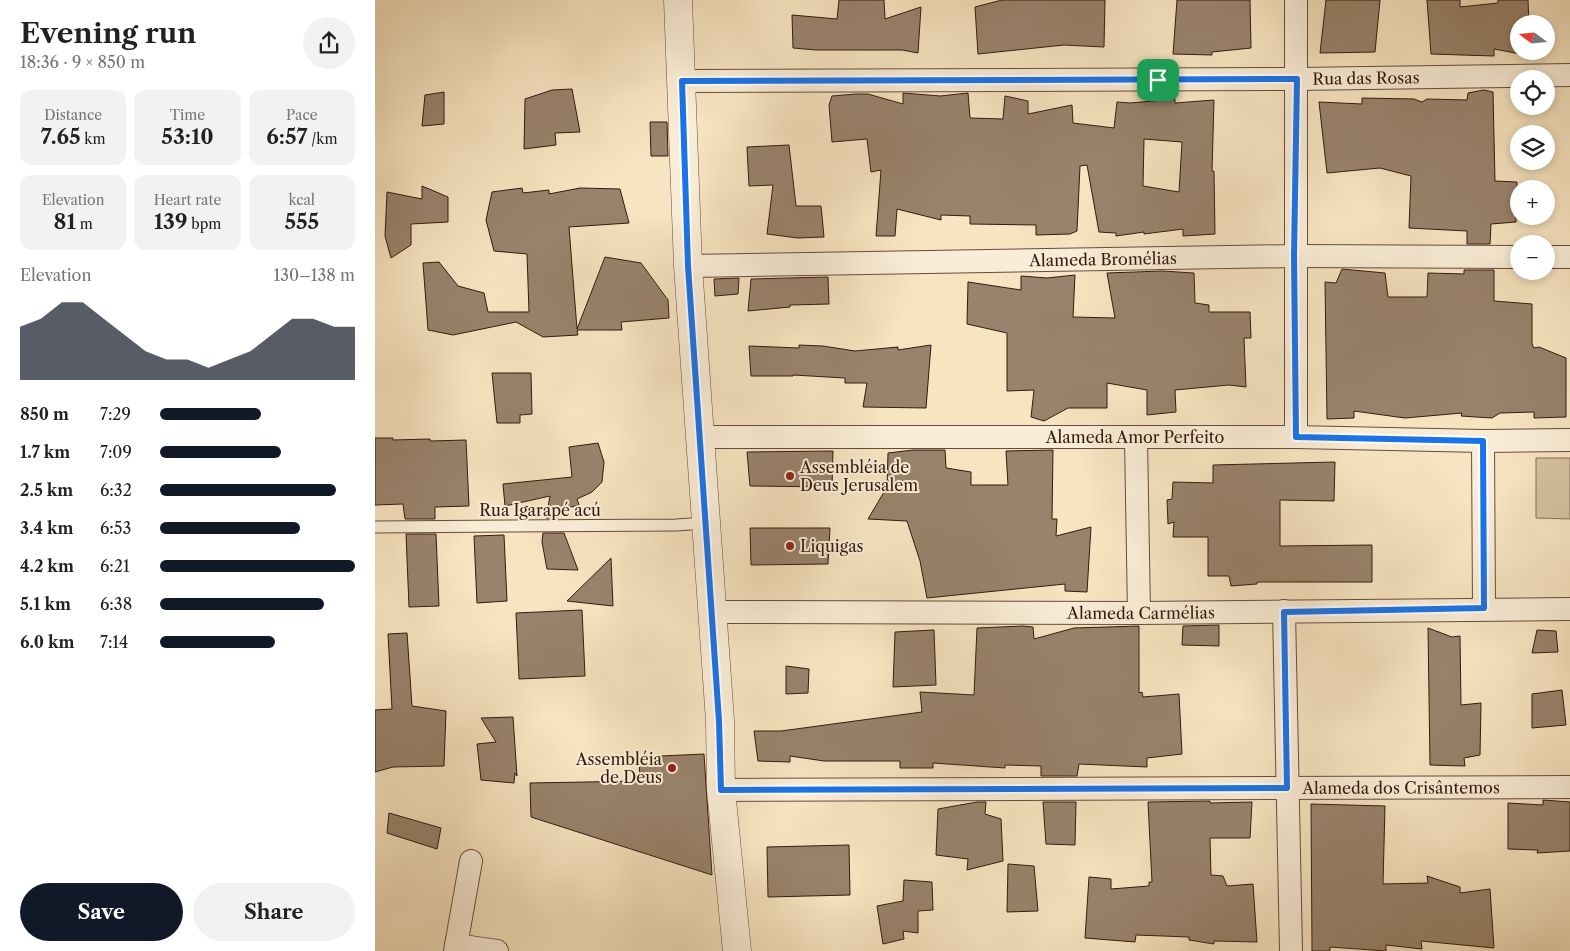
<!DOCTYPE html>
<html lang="en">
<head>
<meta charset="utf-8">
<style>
	body { margin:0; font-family:"Libre Caslon Text",serif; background:#f2f2f2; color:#222; height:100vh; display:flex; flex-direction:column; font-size:19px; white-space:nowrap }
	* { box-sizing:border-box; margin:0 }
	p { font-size:16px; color:#767676 }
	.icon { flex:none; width:28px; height:28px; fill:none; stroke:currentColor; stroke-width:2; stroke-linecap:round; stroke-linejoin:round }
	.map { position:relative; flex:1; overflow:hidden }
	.details { display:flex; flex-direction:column; background:#fff; width:375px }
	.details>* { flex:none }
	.needle { width:32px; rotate:286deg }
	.fabs { position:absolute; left:1135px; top:15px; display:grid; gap:10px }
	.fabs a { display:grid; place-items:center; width:45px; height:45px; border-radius:50%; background:#fff; box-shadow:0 2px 8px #0003; font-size:25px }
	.pin { position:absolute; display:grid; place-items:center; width:42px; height:42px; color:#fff; margin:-21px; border-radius:10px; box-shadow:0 2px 8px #0006 }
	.round { display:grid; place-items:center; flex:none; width:52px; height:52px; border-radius:26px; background:#f2f2f2 }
	.head { display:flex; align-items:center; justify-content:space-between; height:85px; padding:0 20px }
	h1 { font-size:28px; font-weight:800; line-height:38px }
	.figures { display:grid; grid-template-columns:repeat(3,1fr); gap:8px; height:85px; padding:5px 20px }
	.figures div { display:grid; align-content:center; border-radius:12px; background:#f2f2f2; text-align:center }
	.figures b { font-size:21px; font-weight:800 }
	.figures small { font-size:14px; font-weight:400 }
	.figures p { font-size:14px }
	.chart { height:140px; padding:10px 20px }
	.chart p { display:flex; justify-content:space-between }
	.chart svg { width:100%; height:90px; margin-top:5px; fill:#111827; opacity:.7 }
	.primary-button { display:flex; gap:10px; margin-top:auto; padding:10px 20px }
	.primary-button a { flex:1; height:58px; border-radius:30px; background:#111827; color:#fff; font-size:20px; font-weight:800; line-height:58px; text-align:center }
	.primary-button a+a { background:#f2f2f2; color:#222 }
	ul { padding:0 20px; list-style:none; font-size:16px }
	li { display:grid; grid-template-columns:80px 60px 1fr; align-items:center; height:38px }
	li i { height:12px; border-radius:6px; background:#111827 }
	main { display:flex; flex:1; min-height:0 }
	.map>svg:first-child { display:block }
	.green { fill:#d6c2a3; stroke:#856e59 }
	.building { fill:#99836c; stroke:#341a0f; fill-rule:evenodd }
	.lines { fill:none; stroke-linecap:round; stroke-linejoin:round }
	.service-casing { stroke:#654c3c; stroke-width:13 }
	.minor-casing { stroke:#654c3c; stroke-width:24 }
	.tertiary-casing { stroke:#654c3c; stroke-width:29 }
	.service { stroke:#faedd7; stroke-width:11 }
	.minor { stroke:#faedd7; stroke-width:22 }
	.tertiary { stroke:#faedd7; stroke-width:28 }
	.route-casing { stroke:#fff; stroke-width:10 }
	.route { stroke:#1a73e8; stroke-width:6 }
	.poi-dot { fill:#8f2418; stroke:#faedd7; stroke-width:2 }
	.labels { text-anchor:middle; stroke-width:4; stroke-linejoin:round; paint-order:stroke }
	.street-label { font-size:16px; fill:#341a0f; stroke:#faedd7 }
	.poi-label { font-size:16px; fill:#341a0f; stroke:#faedd7; text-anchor:start }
</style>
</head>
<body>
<main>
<section class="details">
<div class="head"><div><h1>Evening run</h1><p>18:36 · 9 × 850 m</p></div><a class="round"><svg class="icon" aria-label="share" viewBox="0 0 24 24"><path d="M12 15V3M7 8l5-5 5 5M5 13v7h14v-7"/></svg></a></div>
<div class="figures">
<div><p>Distance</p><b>7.65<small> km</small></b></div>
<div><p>Time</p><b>53:10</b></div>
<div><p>Pace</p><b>6:57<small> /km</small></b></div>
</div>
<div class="figures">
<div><p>Elevation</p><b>81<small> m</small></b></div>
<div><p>Heart rate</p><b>139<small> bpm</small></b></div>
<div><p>kcal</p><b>555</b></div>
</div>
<div class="chart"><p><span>Elevation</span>130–138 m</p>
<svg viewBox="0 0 160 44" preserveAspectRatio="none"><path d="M0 44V18L10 14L20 6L30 6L40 14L50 22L60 30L70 34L80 34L90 38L100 34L110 30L120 22L130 14L140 14L150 18L160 18V44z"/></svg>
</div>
<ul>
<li><b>850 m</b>7:29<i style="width:52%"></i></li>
<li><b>1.7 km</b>7:09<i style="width:62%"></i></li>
<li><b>2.5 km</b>6:32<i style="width:90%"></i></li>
<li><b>3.4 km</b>6:53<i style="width:72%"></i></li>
<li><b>4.2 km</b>6:21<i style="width:100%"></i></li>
<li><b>5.1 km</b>6:38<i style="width:84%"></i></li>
<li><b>6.0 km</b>7:14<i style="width:59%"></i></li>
</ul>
<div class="primary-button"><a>Save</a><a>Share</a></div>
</section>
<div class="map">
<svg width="1195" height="951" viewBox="0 0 1195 951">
	<rect width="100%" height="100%" fill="#f7e4c1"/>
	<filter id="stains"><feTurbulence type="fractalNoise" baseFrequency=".004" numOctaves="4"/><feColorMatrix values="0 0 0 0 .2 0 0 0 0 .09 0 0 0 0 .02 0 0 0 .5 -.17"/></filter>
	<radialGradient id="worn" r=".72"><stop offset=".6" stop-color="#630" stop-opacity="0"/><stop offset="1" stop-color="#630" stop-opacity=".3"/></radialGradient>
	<path class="green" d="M1161,458H1195V519L1161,518Z"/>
	<path class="building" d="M464,0H509L510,19L546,7L543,53L527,50H441L418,48L417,15L462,19Z
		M627,0H730L729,47L689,45L603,54L600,7Z
		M802,0H875L876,48L837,52V55L798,54Z
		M951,0H1005L1000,52L945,53Z
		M1052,0H1085V7L1123,3V0H1153L1154,24H1144V51H1156V56L1119,49V56L1056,54Z
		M197,89L205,132L180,133L181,145L149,149L150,99L177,90Z
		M1109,90L1118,92L1120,181L1142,182L1141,222L1116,224L1115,244H1092V231L1034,228L1036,176L1005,168L952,173L944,102L987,104V98L1039,99L1047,102L1052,99L1092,100L1093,93Z
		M69,92V124L47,126L50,95Z
		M528,93L565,96L593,93L595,118L628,119L630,96L653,101V114L697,105L698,123L739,128L742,102L755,103L800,99V103L839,100L837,171H839L840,234L808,236V229L769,234V232L741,236V233L724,232L712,165L705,166L702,231L695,234L661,235V225L595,224V216L566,215V220L522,209L520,236H501L506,170L496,172L492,139L457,142L454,105L457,96L481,94H493L528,104ZM769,139L807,142L804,192L768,186Z
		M275,122H292L293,156H276Z
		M414,145L421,206H446L449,237L423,238L392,234L398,185L374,186L372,147Z
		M47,186L73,197V222L36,224V245L16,258L10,236L12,192L47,199Z
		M147,188L148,193L174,190V194L205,188L245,189L254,223L194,227L202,329L230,257L266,263L293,300L294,318L246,322L247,330H202L203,335L168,337L141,322L78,335L53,330L48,263L64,262L83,286L109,293L113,312H154L152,254L119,251L111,220L117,192Z
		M967,269L1010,273L1013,297H1052L1053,273L1089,274V270H1119V301L1157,304V344L1159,348L1164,347L1191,358V417L1159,418V412L1125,413L1117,418L1086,416L1087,413L1030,418L979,411V418L952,419L950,282L961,283Z
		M787,271L819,273L820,303L834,305V312H875L876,338H869L871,387L854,385L800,390L801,412L772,415V390L732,383V408H693L669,421L656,417L659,390L632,391V333L592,324L593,282L646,290V276L672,278L700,275L698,317L740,318L732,273Z
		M453,277L454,304L415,305V307L373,311L376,279Z
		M364,278L363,294L340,296L339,279Z
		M424,345L448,346L480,351L523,347V350L556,345L551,408L488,407L492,383H470V378L418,375V376H376L374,346L424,348Z
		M117,373H156L157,414L145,415V423H122Z
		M0,438H18V440L55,439V441L91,440L94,506L60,507V519H30L28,504L0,505Z
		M223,443L229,462L227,482L217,492L202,499L204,505L180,511L183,518H171L175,496L130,506L128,484L197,477L194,447Z
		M538,450H570L571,468L596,472V485H633L631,451L678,450L677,519H682L681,536L716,527L712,592L690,591V584L552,598L545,561L532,521L493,519L512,487L513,453Z
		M458,451L457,487L375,486L372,452Z
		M960,462L959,501L905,500V546L997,545V582H882V584L856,586L854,576H833V537H798L799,522L793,524L792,500L797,499L798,482L838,483V465Z
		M375,528H455L453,564L376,565Z
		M168,533H189L203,570L172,569L167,542Z
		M31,534H61L64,606L34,607Z
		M129,535L132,601L102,603L99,536Z
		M236,558L238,606L192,601Z
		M207,610L210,676L144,679L141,613Z
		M844,625V646L807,645L808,626Z
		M648,626L658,627L659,639L699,628L764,626V693L767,692L768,697L804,694L807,754L772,758V767L704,764L702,776H666V766L630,765V768L558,763V768H525V761H449L415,756V762L383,761L379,731H406L547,712L545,692L599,695L602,628Z
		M1053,628L1077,637L1085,636L1086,705L1106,703L1105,755L1089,758L1090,766L1055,765Z
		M559,630L561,685L518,687L520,632Z
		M1162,630L1181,631L1183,652L1157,653Z
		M32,633L37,706L71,711L69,766L18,767L0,772V710L17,709L13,634Z
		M411,666L434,669L433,693L411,694Z
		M1187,690L1191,725L1157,728V694Z
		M138,717L142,776L140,773L139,783L106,780L102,744L121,742L106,718Z
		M329,754L337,875L156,817L155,783L265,781L264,757Z
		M1168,800L1195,802V851L1162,853L1163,850L1133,849V803L1168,805Z
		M835,801V803L877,802L875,838H835L836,875L848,876L852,886L878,884L882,942L839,941V944L814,940V937L761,935L760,942L710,938L714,877L736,879V889L774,886V882H777L773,802Z
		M602,802H611L610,814L626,819L628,861L592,870L593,859L561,855L563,809Z
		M668,802H701L700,845L671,844Z
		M936,804L1010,806L1008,884L1053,883L1052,876L1085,887V893L1115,889L1119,948L1046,941L1047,949L1011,945V951L955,947V951H937Z
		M14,813L66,828L62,849L12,833Z
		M474,845L475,895L393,897L392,847Z
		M633,864L659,866L663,911L632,912Z
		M529,880L557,882L558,910L543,911V933L528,931L529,939L508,944L502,906L528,901Z"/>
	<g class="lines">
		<g class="service-casing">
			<path id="service" d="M0,527L301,525L331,523"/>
		</g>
		<g class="minor-casing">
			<g id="minor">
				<path d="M921,0V437"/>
				<path id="s1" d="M307,81L922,79L1195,75"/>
				<path d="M1171,257H1195"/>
				<path id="s2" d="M313,266L919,256L1144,257"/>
				<path id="s3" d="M324,437H921L1108,441L1195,440"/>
				<path d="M761,438L764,613"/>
				<path d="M1108,441L1109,608"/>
				<path d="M909,611L916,951"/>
				<path id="s4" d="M337,612L764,613L1195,609"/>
				<path id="s5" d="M346,790L1195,787"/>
				<path d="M81,945L122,951"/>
				<path d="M80,951L96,861"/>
			</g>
		</g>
		<g class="tertiary-casing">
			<path id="tertiary" d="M303,0L313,266L345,721L346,790L362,951"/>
		</g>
		<use href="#service" class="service"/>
		<use href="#minor" class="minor"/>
		<use href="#tertiary" class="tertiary"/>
	</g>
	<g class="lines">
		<g class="route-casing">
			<path id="route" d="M922,79L919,256L921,437L1108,441L1109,608L909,612L912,788L346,790L344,721L313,266L307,81Z"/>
		</g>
		<use href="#route" class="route"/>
	</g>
	<g class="poi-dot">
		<circle cx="415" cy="476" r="5"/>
		<circle cx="415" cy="546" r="5"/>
		<circle cx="297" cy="768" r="5"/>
	</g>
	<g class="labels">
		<g class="street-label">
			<text dy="6" stroke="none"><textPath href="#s1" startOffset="684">Rua das Rosas</textPath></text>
			<text dy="6" stroke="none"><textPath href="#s2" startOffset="415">Alameda Bromélias</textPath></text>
			<text dy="6" stroke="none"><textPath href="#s3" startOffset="436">Alameda Amor Perfeito</textPath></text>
			<text x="165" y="516">Rua Igarapé acú</text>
			<text dy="6" stroke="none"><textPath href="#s4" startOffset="429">Alameda Carmélias</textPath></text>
			<text dy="6" stroke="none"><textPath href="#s5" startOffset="680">Alameda dos Crisântemos</textPath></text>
		</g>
		<g class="poi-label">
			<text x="425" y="473">Assembléia de<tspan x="425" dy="18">Deus Jerusalem</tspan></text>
			<text x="425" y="552">Liquigas</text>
			<text x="287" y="765" text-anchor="end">Assembléia<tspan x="287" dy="18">de Deus</tspan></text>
		</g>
	</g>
	<rect width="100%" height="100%" filter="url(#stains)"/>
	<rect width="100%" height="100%" fill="url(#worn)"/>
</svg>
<div class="fabs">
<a><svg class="needle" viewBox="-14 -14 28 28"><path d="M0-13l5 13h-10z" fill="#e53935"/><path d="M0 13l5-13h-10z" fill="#767676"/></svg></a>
<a><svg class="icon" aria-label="locate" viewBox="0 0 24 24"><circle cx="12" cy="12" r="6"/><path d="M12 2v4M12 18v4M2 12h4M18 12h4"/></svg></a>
<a><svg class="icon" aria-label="layers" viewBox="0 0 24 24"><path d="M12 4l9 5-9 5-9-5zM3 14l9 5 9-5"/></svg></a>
<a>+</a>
<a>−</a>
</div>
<div class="pin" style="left:783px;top:80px;background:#1e9e55"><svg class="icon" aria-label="arrive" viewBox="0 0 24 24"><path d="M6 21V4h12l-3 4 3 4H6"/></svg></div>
</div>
</main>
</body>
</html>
